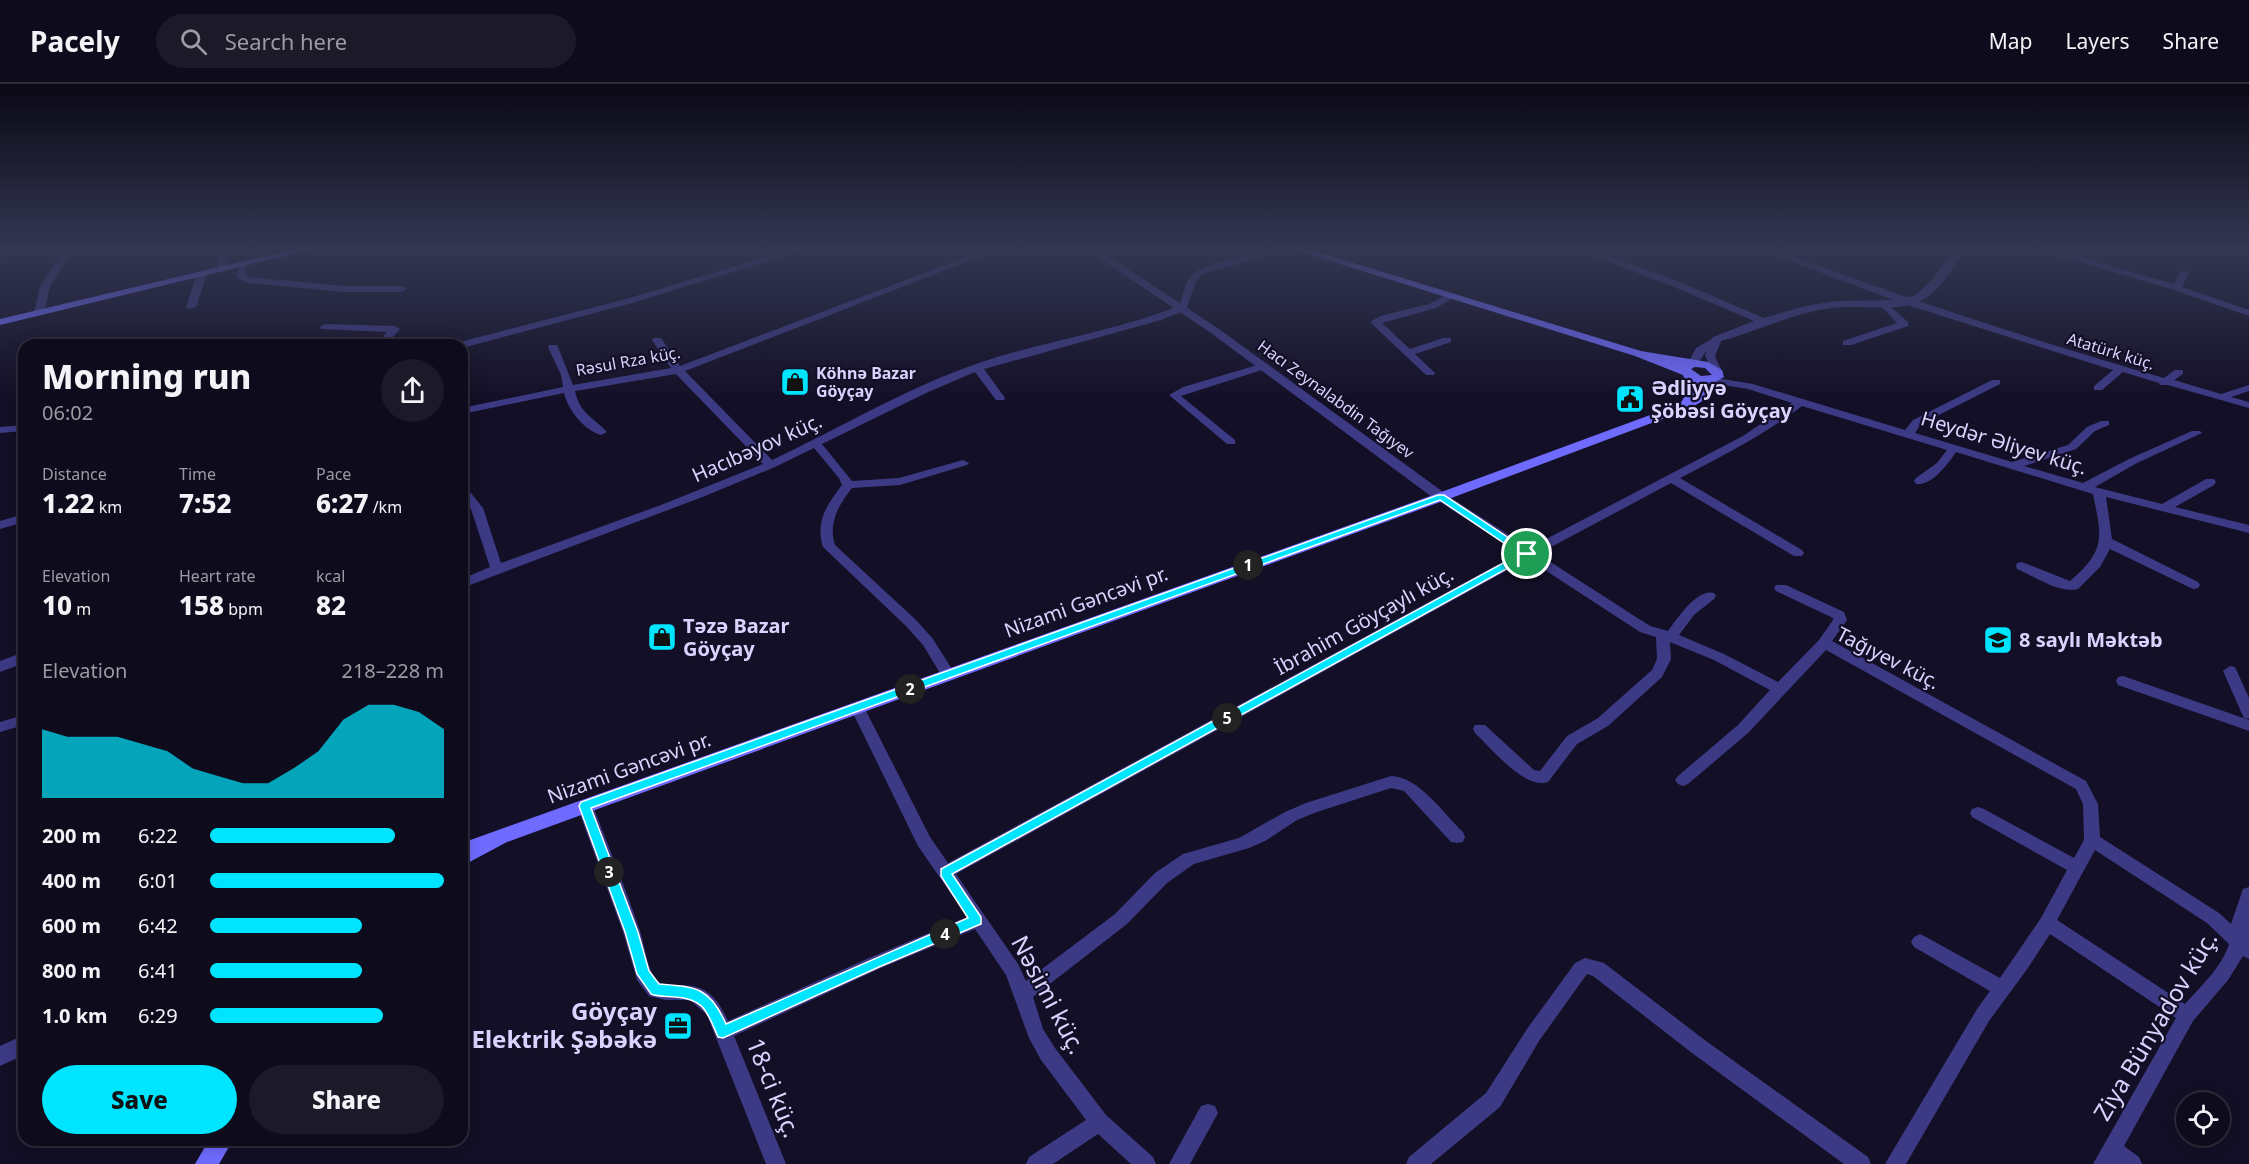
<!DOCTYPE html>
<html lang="en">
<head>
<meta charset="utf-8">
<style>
	body { margin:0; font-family:"Noto Sans",sans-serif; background:#1c1929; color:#f1f3f6; height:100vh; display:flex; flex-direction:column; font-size:22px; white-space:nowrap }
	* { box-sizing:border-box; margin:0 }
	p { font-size:20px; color:#9b9ba3 }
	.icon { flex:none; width:33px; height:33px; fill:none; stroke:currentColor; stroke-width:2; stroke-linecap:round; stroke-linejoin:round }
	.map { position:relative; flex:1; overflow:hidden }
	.drawer { position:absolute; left:18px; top:255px; width:450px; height:807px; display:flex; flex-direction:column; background:#0e0b1c; border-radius:18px; box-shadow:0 3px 15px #0003,0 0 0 2px #2e2b3b }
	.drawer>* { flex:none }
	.tools { position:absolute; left:2176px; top:1008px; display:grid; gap:12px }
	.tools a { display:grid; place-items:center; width:54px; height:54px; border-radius:50%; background:#0e0b1c; box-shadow:0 3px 15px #0003,0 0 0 2px #2e2b3b; font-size:30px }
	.pin { position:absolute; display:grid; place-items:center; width:51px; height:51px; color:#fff; margin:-26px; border:3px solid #fff; border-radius:50%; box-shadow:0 2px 6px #0007 }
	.km { position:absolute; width:30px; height:30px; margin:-15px; border-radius:50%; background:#222; color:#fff; font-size:16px; line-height:30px; text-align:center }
	.round { display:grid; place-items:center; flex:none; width:63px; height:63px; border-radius:32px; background:#1c1929 }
	.overview { display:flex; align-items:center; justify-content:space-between; height:102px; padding:0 24px }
	h1 { font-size:33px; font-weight:800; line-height:45px }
	.figures { display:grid; grid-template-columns:repeat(3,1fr); gap:9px; height:102px; padding:6px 24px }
	.figures div { display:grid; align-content:center }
	.figures b { font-size:26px; font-weight:800 }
	.figures small { font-size:16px; font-weight:400 }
	.figures p { font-size:16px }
	.chart { height:168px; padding:12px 24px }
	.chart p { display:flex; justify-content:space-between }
	.chart svg { width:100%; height:108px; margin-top:6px; fill:#00e5ff; opacity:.7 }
	.action { display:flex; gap:12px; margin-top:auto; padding:12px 24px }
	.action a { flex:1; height:69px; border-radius:36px; background:#00e5ff; color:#111; font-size:24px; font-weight:800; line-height:69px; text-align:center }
	.action a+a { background:#1c1929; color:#f1f3f6 }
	ul { padding:0 24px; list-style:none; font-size:20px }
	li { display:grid; grid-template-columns:96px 72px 1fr; align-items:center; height:45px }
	li i { height:15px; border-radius:8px; background:#00e5ff }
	header { display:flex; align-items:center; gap:36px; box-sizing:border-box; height:84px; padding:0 30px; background:#0e0b1c; border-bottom:2px solid #2e2b3b }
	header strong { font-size:28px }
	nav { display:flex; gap:33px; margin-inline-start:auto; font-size:21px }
	.search { width:420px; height:54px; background:#1c1929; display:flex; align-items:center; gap:15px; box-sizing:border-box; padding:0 21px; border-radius:33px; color:#9b9ba3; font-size:22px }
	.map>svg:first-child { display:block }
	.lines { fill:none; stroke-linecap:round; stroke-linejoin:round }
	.minor { fill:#3d3a85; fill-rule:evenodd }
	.tertiary { fill:#3d3a85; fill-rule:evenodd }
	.secondary { fill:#6f6bff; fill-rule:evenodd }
	.route { fill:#00e5ff; stroke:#fff; stroke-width:1.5; fill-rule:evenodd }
	.labels { text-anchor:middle; stroke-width:4.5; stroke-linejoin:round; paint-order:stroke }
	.far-street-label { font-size:16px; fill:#d9d4ff; stroke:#130f26 }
	.far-poi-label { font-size:16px; font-weight:bold; fill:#d9d4ff; stroke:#130f26; text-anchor:start }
	.poi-label { font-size:20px; font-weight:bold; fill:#d9d4ff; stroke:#130f26; text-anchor:start }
	.street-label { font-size:20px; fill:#d9d4ff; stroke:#130f26 }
	.near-street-label { font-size:24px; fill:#d9d4ff; stroke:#130f26 }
	.near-poi-label { font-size:24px; font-weight:bold; fill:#d9d4ff; stroke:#130f26; text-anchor:end }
</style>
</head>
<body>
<header>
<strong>Pacely</strong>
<div class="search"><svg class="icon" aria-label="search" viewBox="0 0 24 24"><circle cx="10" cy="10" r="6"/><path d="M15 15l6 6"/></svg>Search here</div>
<nav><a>Map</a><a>Layers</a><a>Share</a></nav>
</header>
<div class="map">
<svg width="2249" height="1080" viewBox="0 0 2249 1080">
	<rect width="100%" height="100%" fill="#130f26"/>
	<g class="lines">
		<path class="minor" d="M0,165H3L5,170L0,173Z
			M219,165H229L227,186L222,189L217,186Z
			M526,165H540L526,169Z
			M792,165H807L632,219L462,264V261H455L456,259L626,215Z
			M987,165H1000L685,287L772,376C840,344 906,304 976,280C1042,257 1113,248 1179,222C1183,211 1185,197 1194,189C1205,179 1273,165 1289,165L1203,190L1196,197L1186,226L1161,236L984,285L1005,314L1004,316H996L975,288L926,309L822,360L852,397L899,394L963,376L969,379L967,381L900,401L852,404C838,422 828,439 835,461L916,536L933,555L955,590L953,594H943L923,561L906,542L823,463C815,438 827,420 842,401L839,394L814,364L775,383L705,412L462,504V495L490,483L471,425L462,414V402L466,403L483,424L501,479L661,421L763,380L676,290L575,307C580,330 592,332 607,348L601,351C584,346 568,326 564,309L462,330V324L563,303L561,291L548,263L549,261H557L558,263L573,301L671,284L652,256L653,254H661L680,282Z
			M1759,165H1772C1902,213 2032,256 2164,294L2175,286H2183V290L2174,296L2221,310L2249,301V307L2231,313L2249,318V324L2168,301H2160L2159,299L2123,288L2102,306H2094V302L2113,286L1901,219Z
			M2037,165H2052L2174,200L2181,187H2187L2189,189L2182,203L2249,226V232L2174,206Z
			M63,167L71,169L50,202L44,229L36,231L34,229L40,202Z
			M239,179H245L247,192L249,193L344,202H402L407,205L402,208H344L248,199L237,194Z
			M202,187L207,190L196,223L188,225L186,223L197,190Z
			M1450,209L1455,212L1453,214L1436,224L1382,239L1410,265L1443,254H1451V258L1415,270L1435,289L1434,291H1426L1370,238L1380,232L1429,220Z
			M1882,215L1908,238V242L1851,261H1843V257L1897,239L1877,218Z
			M325,240L395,242L400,245L386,261H376L387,248L321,245L320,243Z
			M1717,252L1722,255L1715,272L1721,285L1720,287L1716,288L1712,287L1705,272L1707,266L1697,281H1689L1688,279L1696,264Z
			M1264,279L1268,280V284L1181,312L1235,356V360H1227L1169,311L1183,303Z
			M1710,293L1753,300L1905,346L1913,336L1992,296H2000V300L1921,340L1915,349L2012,378L2068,361L2087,343L2101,337H2109V341L2095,347L2076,365L2024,382L2083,399L2129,375L2192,347H2200L2202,349L2137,379L2095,403L2162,420L2206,395H2214L2216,398L2214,401L2175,423L2249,441V449L2106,413L2112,455L2198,498L2200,501L2198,504L2193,505L2110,465L2100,483L2078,505C2059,510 2034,492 2017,485L2016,482L2017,479L2022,478L2070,497C2106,466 2102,454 2093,410L1956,368C1948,380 1932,402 1916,400L1914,397L1916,394L1937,379L1947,366L1802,322C1764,351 1722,372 1680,394L1802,466L1804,469L1802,472H1794L1671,399L1538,470L1650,542L1668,547C1677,535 1697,504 1714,509L1716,512L1714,515L1694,531L1679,551L1724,570L1778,598L1819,556L1833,536V534L1776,507L1774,504L1776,501H1786L1844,528L1847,536L1832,557L2086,697L2098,720L2100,753L2219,829L2231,840L2243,805L2249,803V875L2243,872L2228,896L2193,937L2124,1062L2139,1073L2142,1080H2093L2176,934L2050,850L2028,884L1989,937L1906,1080H1885L1977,925L1990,907L1914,863L1911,858L1914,853L1920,850L1926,853L2000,894L2041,834L2067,786L1972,733L1970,729L1972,725L1978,723L1984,725L2074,774L2084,756L2083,720L2076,705L1826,566L1748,649L1688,700L1683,702L1678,700L1675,696L1678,692L1738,641L1770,606L1714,576L1670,558L1671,575L1662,593L1608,642L1577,660L1548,698C1525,706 1491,664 1475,649L1473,645L1475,641H1485L1534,686L1540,687L1567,652L1598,634L1652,586L1657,575L1656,553L1640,548L1528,475L956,790L1018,880L1026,897L1115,830L1155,789L1183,770L1239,754L1285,728L1306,719L1391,692C1418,692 1444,730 1463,748L1465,753L1463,758L1457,759L1451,758L1404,707L1391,704L1317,728L1297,736L1265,757L1249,764L1194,780L1167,799L1127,840L1033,913L1043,945L1055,964L1106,1031L1153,1073L1156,1080H1131L1098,1050L1053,1080H1026L1029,1073L1086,1036L1041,976L1029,954L1006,891L975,845L881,884L734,952L786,1080H766L707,931L690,916H665L649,912L637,896L623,848L577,722L579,718L585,716L591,718L593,722C609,764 626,805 640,847C645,862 646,882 656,895C670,913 704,880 728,937L869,874L967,833L918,762L851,625L853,621H863L930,753L948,779L1519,469L1437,416L1435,413L1437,410H1445L1529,464L1743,352L1792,319L1748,305L1706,298V294ZM2095,766L2207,839L2229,860C2222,883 2201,902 2185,920L2057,836Z
			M24,341V347L0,349V343Z
			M24,430V438L0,445V437Z
			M24,568V579L0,588V577Z
			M2230,582L2235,583L2249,614V635L2244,634L2242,630L2223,587Z
			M2123,592L2249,636V647L2118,601L2116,597L2118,593Z
			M24,631V641L0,648V638Z
			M1585,874L1604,879L1706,957L1868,1073L1871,1080H1844L1692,969L1593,892L1587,890L1539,957L1500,1023L1431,1080H1406L1409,1073L1486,1009L1527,945L1575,879Z
			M1208,1020L1215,1022L1218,1029L1190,1080H1169L1201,1022Z"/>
		<path class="tertiary" d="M1086,165H1098L1219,245L1446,410L1448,413L1446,416H1436L1211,249Z
			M1574,165H1589L1680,198L1764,234L1805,222L1836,217L1889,216L1914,212L1932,196L1955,165H1965C1953,182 1942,205 1924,215C1901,228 1871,222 1846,223C1800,224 1761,247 1717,258L1711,255L1713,253L1754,237L1672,202Z
			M24,951V971L0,982V962Z"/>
		<path class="secondary" d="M295,165H314L0,241V235Z
			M1292,165H1308L1641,267L1708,278L1722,286L1724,293L1715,298L1709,313L1689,325L1446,416L507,758L462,782V759L1436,410L1680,320L1688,307L1683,291L1635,272ZM1695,283L1705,284L1712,291L1701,292L1691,285ZM1698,299H1703L1700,308H1699Z
			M209,1056H233L219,1080H195Z"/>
	</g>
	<linearGradient id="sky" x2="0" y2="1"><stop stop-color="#0a0815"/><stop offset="0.52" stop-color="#333752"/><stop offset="1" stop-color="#333752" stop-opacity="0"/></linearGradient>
	<rect width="2249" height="316" fill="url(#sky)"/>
	<path class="route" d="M1438,411H1444L1530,468V472L952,790L981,833V840L879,883L723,954L718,953C707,928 705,915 675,913C667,912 658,913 651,910L637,890L625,848L579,722L581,718ZM1440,416L1520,470L941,785V792L968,834L726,940C710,903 696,903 659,900L649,887L638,848L591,724Z"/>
	<defs>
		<g id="shop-square" transform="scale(1.5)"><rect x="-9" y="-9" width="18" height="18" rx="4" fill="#00e5ff" stroke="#130f26"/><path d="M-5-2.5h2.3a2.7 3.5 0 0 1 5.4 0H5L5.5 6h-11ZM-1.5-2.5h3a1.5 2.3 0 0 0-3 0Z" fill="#111"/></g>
		<g id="civic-square" transform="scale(1.5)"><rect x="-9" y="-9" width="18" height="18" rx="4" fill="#00e5ff" stroke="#130f26"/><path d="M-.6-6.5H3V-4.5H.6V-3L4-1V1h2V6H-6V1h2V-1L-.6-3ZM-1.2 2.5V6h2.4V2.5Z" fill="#111"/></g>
		<g id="school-square" transform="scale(1.5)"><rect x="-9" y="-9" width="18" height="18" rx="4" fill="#00e5ff" stroke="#130f26"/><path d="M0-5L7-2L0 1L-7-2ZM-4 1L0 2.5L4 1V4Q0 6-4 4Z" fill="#111"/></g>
		<g id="office-square" transform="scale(1.5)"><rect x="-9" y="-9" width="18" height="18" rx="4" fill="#00e5ff" stroke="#130f26"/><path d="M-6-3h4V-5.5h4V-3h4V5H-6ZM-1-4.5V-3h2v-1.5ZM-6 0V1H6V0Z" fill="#111"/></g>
	</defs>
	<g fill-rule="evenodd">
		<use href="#shop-square" x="795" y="298"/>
		<use href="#civic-square" x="1630" y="315"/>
		<use href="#shop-square" x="662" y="553"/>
		<use href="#school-square" x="1998" y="556"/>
		<use href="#office-square" x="678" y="942"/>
	</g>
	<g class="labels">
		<g class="far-street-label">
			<text transform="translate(2111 267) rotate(17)" y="6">Atatürk küç.</text>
			<text transform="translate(628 277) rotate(-10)" y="6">Rəsul Rza küç.</text>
			<text transform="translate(1336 315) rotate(36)" y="6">Hacı Zeynalabdin Tağıyev</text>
		</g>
		<g class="far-poi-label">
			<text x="816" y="295">Köhnə Bazar<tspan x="816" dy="18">Göyçay</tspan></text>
		</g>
		<g class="poi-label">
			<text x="1651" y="311">Ədliyyə<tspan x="1651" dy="23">Şöbəsi Göyçay</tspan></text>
			<text x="683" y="549">Təzə Bazar<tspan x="683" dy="23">Göyçay</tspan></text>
			<text x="2019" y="563">8 saylı Məktəb</text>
		</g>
		<g class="street-label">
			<text transform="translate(2004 359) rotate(17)" y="7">Heydər Əliyev küç.</text>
			<text transform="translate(757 364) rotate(-24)" y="7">Hacıbəyov küç.</text>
			<text transform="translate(1086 518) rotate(-20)" y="7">Nizami Gəncəvi pr.</text>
			<text transform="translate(1364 537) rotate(-29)" y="7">İbrahim Göyçaylı küç.</text>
			<text transform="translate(1888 574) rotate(27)" y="7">Tağıyev küç.</text>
			<text transform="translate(629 684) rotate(-20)" y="7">Nizami Gəncəvi pr.</text>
		</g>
		<g class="near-street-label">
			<text transform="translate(1048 911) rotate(62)" y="8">Nəsimi küç.</text>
			<text transform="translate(2156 942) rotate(-59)" y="8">Ziya Bünyadov küç.</text>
			<text transform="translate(773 1004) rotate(68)" y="8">18-ci küç.</text>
		</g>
		<g class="near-poi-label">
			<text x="657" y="936">Göyçay<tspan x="657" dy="28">Elektrik Şəbəkə</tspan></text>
		</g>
	</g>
</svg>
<div class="tools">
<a><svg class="icon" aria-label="locate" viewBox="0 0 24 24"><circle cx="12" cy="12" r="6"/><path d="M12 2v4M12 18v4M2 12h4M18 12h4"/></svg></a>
</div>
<div class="pin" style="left:1527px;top:470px;background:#1e9e55"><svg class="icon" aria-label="arrive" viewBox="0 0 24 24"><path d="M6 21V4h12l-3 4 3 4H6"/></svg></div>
<b class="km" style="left:1248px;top:481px">1</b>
<b class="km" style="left:910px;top:605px">2</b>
<b class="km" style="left:609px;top:788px">3</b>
<b class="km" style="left:945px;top:850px">4</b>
<b class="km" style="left:1227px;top:634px">5</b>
<section class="drawer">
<div class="overview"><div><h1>Morning run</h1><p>06:02</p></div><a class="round"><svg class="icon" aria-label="share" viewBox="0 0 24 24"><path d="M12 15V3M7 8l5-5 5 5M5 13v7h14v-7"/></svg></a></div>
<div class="figures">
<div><p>Distance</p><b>1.22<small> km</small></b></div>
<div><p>Time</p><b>7:52</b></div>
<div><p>Pace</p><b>6:27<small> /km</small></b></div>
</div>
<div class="figures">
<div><p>Elevation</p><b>10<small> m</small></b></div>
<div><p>Heart rate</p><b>158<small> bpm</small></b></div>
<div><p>kcal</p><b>82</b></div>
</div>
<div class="chart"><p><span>Elevation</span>218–228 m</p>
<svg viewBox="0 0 160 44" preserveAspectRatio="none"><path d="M0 44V16L10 19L20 19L30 19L40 22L50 25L60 32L70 35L80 38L90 38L100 32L110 25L120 12L130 6L140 6L150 9L160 16V44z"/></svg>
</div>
<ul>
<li><b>200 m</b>6:22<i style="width:79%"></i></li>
<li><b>400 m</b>6:01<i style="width:100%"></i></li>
<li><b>600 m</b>6:42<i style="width:65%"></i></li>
<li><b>800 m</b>6:41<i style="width:65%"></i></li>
<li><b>1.0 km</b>6:29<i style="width:74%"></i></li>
</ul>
<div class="action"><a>Save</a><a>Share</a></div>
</section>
</div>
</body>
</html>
